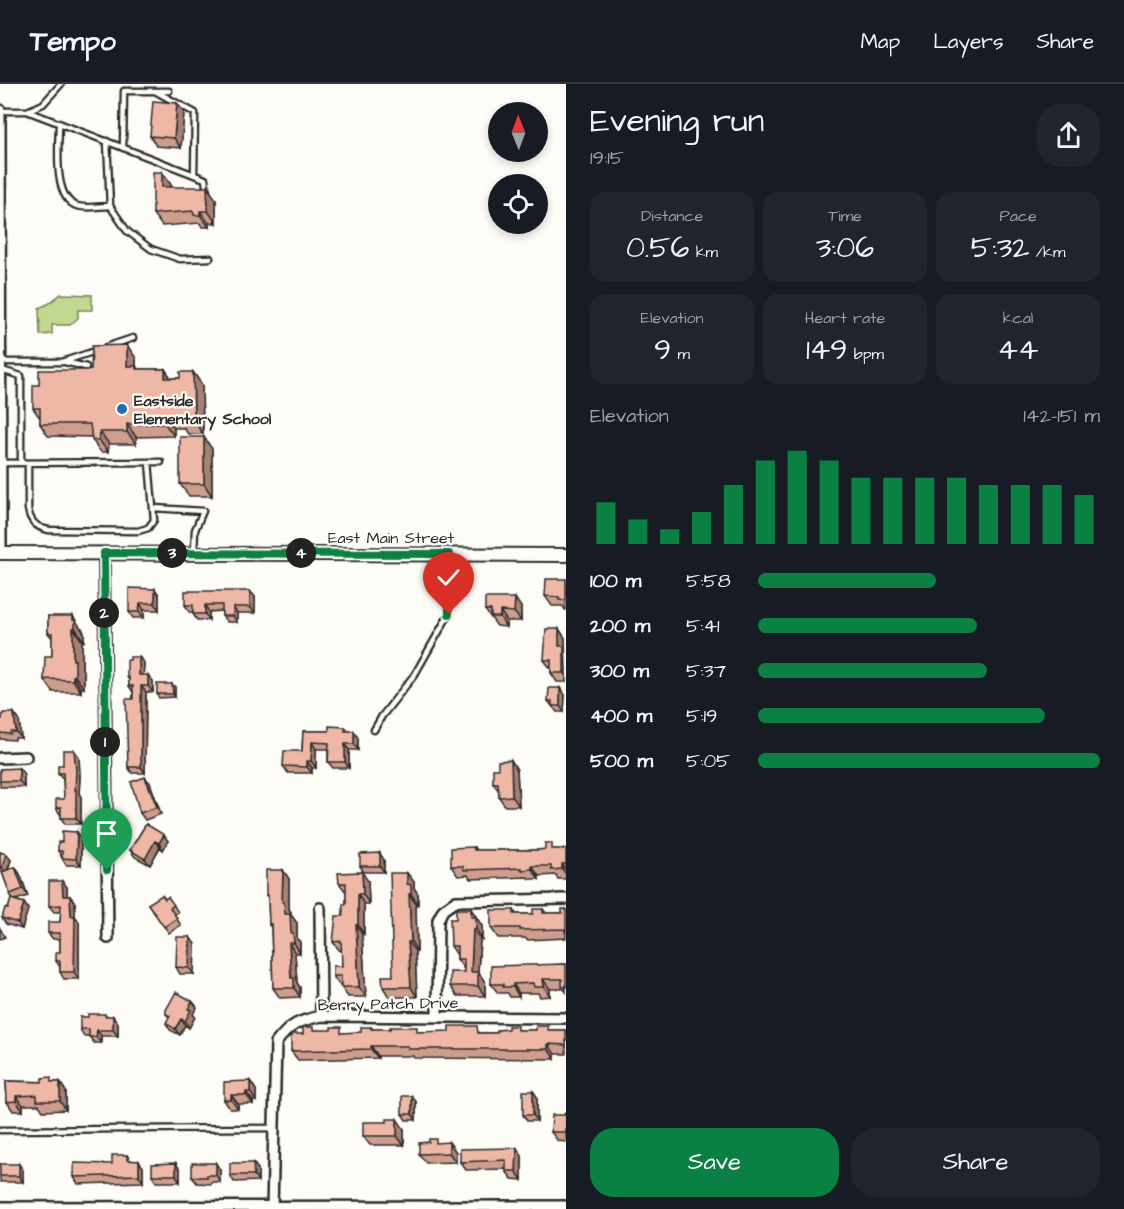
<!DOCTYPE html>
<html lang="en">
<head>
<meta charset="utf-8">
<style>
	body { margin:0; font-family:"Architects Daughter",sans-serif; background:#20242c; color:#f1f3f6; height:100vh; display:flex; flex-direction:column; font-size:22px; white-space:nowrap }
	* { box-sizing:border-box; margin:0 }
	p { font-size:20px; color:#9ea1a6 }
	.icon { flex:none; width:33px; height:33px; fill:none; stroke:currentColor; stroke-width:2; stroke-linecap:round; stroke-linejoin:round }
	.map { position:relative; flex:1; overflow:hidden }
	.drawer { display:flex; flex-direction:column; background:#171b24; width:558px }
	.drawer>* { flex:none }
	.needle { width:39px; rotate:359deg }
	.buttons { position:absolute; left:488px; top:18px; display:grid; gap:12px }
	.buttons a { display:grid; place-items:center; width:60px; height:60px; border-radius:50%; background:#171b24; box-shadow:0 3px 9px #0003; font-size:30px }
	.pin { position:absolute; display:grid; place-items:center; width:51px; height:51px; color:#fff; margin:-62px -26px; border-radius:50% 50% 50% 0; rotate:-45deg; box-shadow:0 0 6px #0007 }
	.pin .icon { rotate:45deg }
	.km { position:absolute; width:30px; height:30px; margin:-15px; border-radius:50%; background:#222; color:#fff; font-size:16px; line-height:30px; text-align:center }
	.round { display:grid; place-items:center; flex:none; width:63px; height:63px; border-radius:24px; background:#20242c }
	.headline { display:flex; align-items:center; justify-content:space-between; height:102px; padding:0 24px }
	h1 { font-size:33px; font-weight:600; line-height:45px }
	.figures { display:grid; grid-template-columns:repeat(3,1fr); gap:9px; height:102px; padding:6px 24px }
	.figures div { display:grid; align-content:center; border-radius:15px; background:#20242c; text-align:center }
	.figures b { font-size:30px; font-weight:600 }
	.figures small { font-size:16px; font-weight:400 }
	.figures p { font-size:16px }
	.chart { height:168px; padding:12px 24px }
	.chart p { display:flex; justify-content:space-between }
	.chart svg { width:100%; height:108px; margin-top:6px; stroke:#0b8043; stroke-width:6 }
	.button { display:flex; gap:12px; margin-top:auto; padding:12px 24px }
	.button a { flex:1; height:69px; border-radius:24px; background:#0b8043; color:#fff; font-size:24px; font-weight:600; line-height:69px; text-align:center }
	.button a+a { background:#20242c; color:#f1f3f6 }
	ul { padding:0 24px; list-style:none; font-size:20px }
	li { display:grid; grid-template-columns:96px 72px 1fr; align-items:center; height:45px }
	li i { height:15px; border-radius:8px; background:#0b8043 }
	header { display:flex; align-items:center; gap:36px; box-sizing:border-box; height:84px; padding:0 30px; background:#171b24; border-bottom:2px solid #363941 }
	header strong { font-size:28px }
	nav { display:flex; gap:33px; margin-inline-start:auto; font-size:21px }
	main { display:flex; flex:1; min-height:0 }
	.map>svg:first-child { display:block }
	.green { fill:#c0d990; stroke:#76825e; stroke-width:1.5 }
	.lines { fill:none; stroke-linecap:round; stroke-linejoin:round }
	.lane-casing { stroke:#2b2b2b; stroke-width:9 }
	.street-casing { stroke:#2b2b2b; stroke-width:14 }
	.secondary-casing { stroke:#2b2b2b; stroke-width:16 }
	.lane { stroke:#fdfcf7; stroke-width:4.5 }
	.street { stroke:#fdfcf7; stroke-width:9 }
	.secondary { stroke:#fdfcf7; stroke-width:12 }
	.wall { fill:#ce9d8e; stroke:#2b2b2b; stroke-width:1.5 }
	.shaded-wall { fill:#a78074; stroke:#2b2b2b; stroke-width:1.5 }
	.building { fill:#efb7a5; stroke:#2b2b2b; stroke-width:1.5 }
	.route-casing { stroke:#fff; stroke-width:12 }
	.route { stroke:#0b8043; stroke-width:8 }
	.poi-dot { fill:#1f6fb2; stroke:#fdfcf7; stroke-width:2 }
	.labels { text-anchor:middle; stroke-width:4.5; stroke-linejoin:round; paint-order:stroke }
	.poi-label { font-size:16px; font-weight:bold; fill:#2b2b2b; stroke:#fdfcf7; text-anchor:start }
	.street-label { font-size:16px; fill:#2b2b2b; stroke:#fdfcf7 }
</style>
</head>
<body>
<header>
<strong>Tempo</strong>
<nav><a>Map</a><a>Layers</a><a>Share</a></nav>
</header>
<main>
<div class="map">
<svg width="566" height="1125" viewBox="0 0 566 1125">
	<rect width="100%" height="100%" fill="#fdfcf7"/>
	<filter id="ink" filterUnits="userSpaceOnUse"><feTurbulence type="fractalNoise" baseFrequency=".0167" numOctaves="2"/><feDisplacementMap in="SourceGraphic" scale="12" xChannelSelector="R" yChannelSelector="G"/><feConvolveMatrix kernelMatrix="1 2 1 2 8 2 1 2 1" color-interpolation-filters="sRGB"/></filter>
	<g filter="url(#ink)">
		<path class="green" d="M61,210L92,211V226H78V234L70,241H52V250L40,251L39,224L48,220Z"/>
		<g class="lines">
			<g class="lane-casing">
				<path id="lane" d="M155,7L195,29L194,91
					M0,27H27L205,95L207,108
					M27,27L43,20L61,0
					M59,39C59,60 52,114 77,122C87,125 101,122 110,122
					M107,57L110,122L127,147L151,165L180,175L210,174
					M123,64L124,7H169
					M106,263L133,254
					M1,278H62L95,267
					M65,278L86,283
					M1,286L21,292V379
					M1,379L161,378
					M28,379V425C30,438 37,444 49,446L138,447L148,444L154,436L149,378
					M154,424L203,427L195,446L194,469
					M374,646L382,632L415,590L449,530V472
					M0,1046L274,1044"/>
			</g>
			<g class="street-casing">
				<path id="street" d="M0,26L1,469
					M104,469L108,854
					M0,674L26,673
					M320,824L321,932
					M437,933L438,836L443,826L456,817L566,815
					M0,1123L566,1122
					M272,1125L276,959C290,940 299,937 321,932L566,934"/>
			</g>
			<g class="secondary-casing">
				<path id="secondary" d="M0,469L566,471"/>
			</g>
			<use href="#lane" class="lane"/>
			<use href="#street" class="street"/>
			<use href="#secondary" class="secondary"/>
		</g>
		<path class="wall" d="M184,28L181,64L156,62L150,52Z
			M162,88L171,101V103L216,115V139H209V143H202L200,139L162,142L153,130Z
			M136,274V282L138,285H165L171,294H180L193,288L202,301L203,350H188L184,344H174V352L136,353V360H109L108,368H101L92,356V353L48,352L40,340V334L33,324L39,301L91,286Z
			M212,365V412H189L180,400Z
			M566,495V526H565L563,522H552L545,512Z
			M155,505L159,511V526H144V534H133L129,528Z
			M250,507L255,513V529H237V538H227L222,532V527L209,528V536H197L193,530V528H189L185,521Z
			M521,523V537H507L506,543L497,542L485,526Z
			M48,532L82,544L84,549V557H82V585L84,588V604H81V608H53L44,595L52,572V554L48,549Z
			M559,545L565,554L566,598H557L551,589V584H550L544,576Z
			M139,573L144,579L143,591L153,597V608H146L145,689H132L128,683L133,608L129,602V596L127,593Z
			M175,603V613L159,614L157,610Z
			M560,604L565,611L564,628H557L548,617Z
			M14,629L19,636L21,654H15V656L0,655V635H2Z
			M345,643L349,647L358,654V666H349V684H333L328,678V665H316V684H312V689H288L283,682L302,667L303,647H329Z
			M74,666L79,673L80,693L79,710L81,712V740H65L61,734V730H60L56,724L64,715L63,695L58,689L63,681Z
			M511,676L517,686L519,722H505L499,713V707L493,699L498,685Z
			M0,685L24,690V703H0Z
			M150,699L161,730L145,736L140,729Z
			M146,740L168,757L163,766L160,763L150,781L135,773L130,766Z
			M77,748L81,754V781H66L58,767L62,758Z
			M474,763L476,766H538L566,765V795H558L556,791L539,792V795H529L528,793L470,795L468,791L458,792L451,782Z
			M0,768L11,776L8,786L15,783L20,790L28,812L15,816L24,819L28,825L22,845L6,840L2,834L13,816L10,810L2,788H0Z
			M384,776V788H364L360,782Z
			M283,786L289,795V825L291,828V831L297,839V855L300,858V869H295L297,899L300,903V913L280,914L273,904L271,843L269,841L268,814L266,811Z
			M407,789L414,798V804L418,810V820H416L417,867H415L417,913H389L383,903L393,892Z
			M62,797L67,803V812L75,818V832L79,838V895H64L60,888V883L56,877L60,868V855H53L48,849L60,838L61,828H54L49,822Z
			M368,797L369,820H364V850H362L366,913H348L341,903V902H340L333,892L342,882V867H340L333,858L346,820V808L339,799Z
			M168,813L178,828L174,831L181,841L169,849L148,820L165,815Z
			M471,825L482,842V855H480L478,888L485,898V912H457L450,902L464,888V885L457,875V871L451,862L456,835Z
			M543,825L546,829H562L566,825V854L527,856L525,854H498L491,844L514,826L516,830H533Z
			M0,844L5,853L0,855Z
			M195,860L194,890H180L176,883Z
			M566,880V908L564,905H550V912L540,913L538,909H519V913H510L508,909H498L491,900L549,881Z
			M192,917L197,923L193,930L195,933L189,944L185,941L180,951L170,946L166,939L169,933L166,930Z
			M107,932L118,939V952H101V959H94L89,952H84L80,945Z
			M371,943L373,945L421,948L497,949L520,946H566V970H555V975L414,974L413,972H378V974L298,976L291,967L315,946L345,949L361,948Z
			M6,997L60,998L66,1008V1026L43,1027L39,1021H23V1027H13L7,1018Z
			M250,997L256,1006V1017H253V1020H238V1025H230L224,1016Z
			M533,1007L537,1013V1037H527L523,1031Z
			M416,1018V1036H406L402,1030Z
			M566,1028V1058L558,1057L551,1048Z
			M387,1038L404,1045V1061H370L363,1052Z
			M439,1059L456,1068V1078L426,1079L419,1070Z
			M127,1071L130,1076L143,1083V1098L78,1100L74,1093L112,1080Z
			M522,1072V1096L512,1095L506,1087V1085L466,1086L460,1078Z
			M176,1079L180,1086V1098H156L152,1091Z
			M253,1079L258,1085V1097L234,1098L230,1091Z
			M0,1080L23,1086V1098H0Z
			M220,1086V1098H211V1100L197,1099L192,1093Z"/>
		<path class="shaded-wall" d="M177,19L184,28L181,64L174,54Z
			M162,88L171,101V115L162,103Z
			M207,103L216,115V139L208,127Z
			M200,127L209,139V143L200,131Z
			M127,261L136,274V282L144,295L127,282Z
			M165,285L173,298L165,294Z
			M193,288L202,301L203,350L194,337Z
			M165,332L174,344V352L165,340Z
			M127,340L136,353V360L127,348Z
			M100,348L109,360L108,368L99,356Z
			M204,353L212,365V412L204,400Z
			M155,505L159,511V526L155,519Z
			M250,507L255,513V529L250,523Z
			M515,514L521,523V537L514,528Z
			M140,519L144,526V534L139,528Z
			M205,521L209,528V536L205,530Z
			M233,523L237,529V538L233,532Z
			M500,527L507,537L506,543L500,533Z
			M73,532L84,549V557L75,544L73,536Z
			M73,544L82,557V585L84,588V604L75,592L73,576Z
			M559,545L565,554L566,593L564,589L559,562Z
			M139,573L144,579L143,597L139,591Z
			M148,591L153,597V608L148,602Z
			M73,592L81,604V608L73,596Z
			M172,600L175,603V613L173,610Z
			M141,602L146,608L145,689L141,683Z
			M560,604L565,611L564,628L560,622Z
			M14,629L19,636L21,654L16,648Z
			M354,647L358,654V666L354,660Z
			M312,658L316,665V684L311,677Z
			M345,660L349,666V684L345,678Z
			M74,666L79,673L80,693L79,710L81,712V740L76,734L75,706Z
			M511,676L517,686L519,722L512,712Z
			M307,677L312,684V689L307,683Z
			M19,684L24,690V703L19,697Z
			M145,693L150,699L161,730L157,723Z
			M77,748L81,754V781L76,775Z
			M164,751L168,757L163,766L159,759Z
			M155,757L160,763L150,781L145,775Z
			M380,769L384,776V788L380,782Z
			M6,770L11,776L6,790L2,783Z
			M562,780L566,786V790L562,785Z
			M532,782L539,792V795L532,785Z
			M15,783L20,790L28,812L23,805Z
			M283,786L289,795V825L291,828V831L297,839V855L300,858V869L294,859L285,830L282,818Z
			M362,788L368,797L369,820L363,810Z
			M407,789L414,798V804L418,810V820L411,810L407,800Z
			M62,797L67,803V818L63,812Z
			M358,810L364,820V850L358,841Z
			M409,810L416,820L417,867L411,858Z
			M70,812L75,818V832L79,838V895L74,888Z
			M24,819L28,825L22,845L18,839Z
			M471,825L482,842V855L476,845L471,833Z
			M356,841L362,850L366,913L359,903Z
			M473,845L480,855L478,888L485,898V912L478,902L471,888Z
			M190,853L195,860L194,890L189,884Z
			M408,858L415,867L417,913L411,903Z
			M289,859L295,869L297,899L300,903V913L294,904L291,894Z
			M543,895L550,905V912L544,903Z
			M513,900L519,909V913L513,903Z
			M192,917L197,923L193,930L195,933L189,944L185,937L188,925Z
			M113,932L118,939V952L113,946Z
			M181,935L185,941L180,951L175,945Z
			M97,946L101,952V959L96,953Z
			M548,960L555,970V975L548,965Z
			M371,962L378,972V974L371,965Z
			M250,997L256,1006V1017L250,1008Z
			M60,998L66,1008V1026L60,1017Z
			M533,1007L537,1013V1037L533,1031Z
			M246,1008L253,1017V1020L246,1011Z
			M231,1011L238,1020V1025L231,1016Z
			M16,1012L23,1021V1027L16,1017Z
			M412,1012L416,1018V1036L412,1030Z
			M397,1035L404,1045V1061L397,1052Z
			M449,1058L456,1068V1078L449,1069Z
			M517,1064L522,1072V1096L516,1087Z
			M139,1077L143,1083V1098L139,1091Z
			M176,1079L180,1086V1098L176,1091Z
			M216,1079L220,1086V1098L216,1091Z
			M253,1079L258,1085V1097L254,1091Z
			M19,1080L23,1086V1098L19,1092Z"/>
		<path class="building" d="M153,17L177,19L174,54L150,52Z
			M153,88H162V103H207L208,127H200V131H194L193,127L153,130Z
			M127,261V282H136V285H165V294H180V288H193L194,337H180V332H165V340H127V348H100L99,356H92L90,340H40V324H33V301H39V286H91L92,262Z
			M180,353H204V400H180Z
			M546,495H566V516H559V513L545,512Z
			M129,504L155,505V519H140L139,528H129Z
			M185,507H250V523H233V532H222V521H205V530H193V521H185Z
			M485,514H515L514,528L500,527V533H491V526H485Z
			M48,532H73V536H75V544H73V576H75V592H73V596L44,595L45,572H52V549H48Z
			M546,545H559V562H564V589H551V576H544Z
			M130,573H139V591H148V602H141V683H128L126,615H133V602H129V593H127V576H130Z
			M157,600H172L173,610H157Z
			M549,604H560V622H552V617H548Z
			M3,629H14L16,648H11V650L0,649V635H2Z
			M329,642L345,643V647H354V660H345V678H328L329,659L312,658L311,677H307V683L283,682L284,667H302L303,647H329Z
			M63,666H74L76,687L75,706H76V734H61V723L56,724V715H64L63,689H58V681H63Z
			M511,676L512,712L499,713L498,699H493V685H498V677Z
			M19,684V697H0V685Z
			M145,693L157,723L140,729L131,698Z
			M146,740L164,751L159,759L155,757L145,775L130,766Z
			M62,747L77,748L76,775L62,774V767H58V758H62Z
			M545,759H552V765H566V780H562V785L551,786V782H532V785L522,786V784L464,786L463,782H451V764L474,763V766H538L545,765Z
			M0,768L6,770L2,783H0Z
			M380,769V782H360V770Z
			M15,783L23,805L10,810L2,788Z
			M266,786H283L282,818H284L285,830H290L291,849H293L294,859H289L291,894H294V904H273L271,840L269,841L268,811H266Z
			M362,788L363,810H358V841H356L359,903H341V892H333V882H342L341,857L333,858L336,832H343V820H346V799H339L338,789Z
			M390,789H407V800L411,801V810H409L411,858H408L411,903H383L382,892H393Z
			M49,797H62L63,812H70L71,832H75L74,888H60V877H56V868H60V849H48V838H60L61,821L49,822Z
			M162,811L165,815L168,813L174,821L170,824L177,834L164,843L148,820Z
			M11,815L24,819L18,839L2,834L5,824L8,825Z
			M456,825H471V833H476V845H473L471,888H478V902H450V888H464V875H457V862H451L450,835H456Z
			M533,825H543V829H562V825H566V847L565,848V845L520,846V844H491V826H514V830H533Z
			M177,853H190L189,884L176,883Z
			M566,880V903H562V895H543L544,903H534L533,899L513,900V903H503V900H491V882Z
			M176,908L192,917L188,925L191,926L185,937L181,935L175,945L166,939L170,932L166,930V926Z
			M88,930H105V932H113V946H97L96,953H89V945H80V933H88Z
			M449,942H477L478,949H497V946L508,945V942H517V946H536V942H548V946H566V964V961L548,960V965H408V962H371V965L291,967V950H303V943H313V946H331V943H341V949L361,948V943H371V945H390V943H417V948L449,947Z
			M51,993V998H60V1017H37V1011L16,1012V1017L7,1018L6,997L42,998V994Z
			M250,997V1008H246V1011H231V1016H224V998Z
			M523,1007H533V1031H523Z
			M402,1012H412V1030H402Z
			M565,1028H566V1048H551L552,1031H565Z
			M387,1035H397V1052H363V1038H387Z
			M429,1055H436V1059L449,1058V1069L419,1070V1059L429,1058Z
			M517,1064L516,1087H506V1076L460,1078V1065Z
			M112,1071H127V1076L139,1077V1091L74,1093V1079L112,1080Z
			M176,1079V1091H152V1080Z
			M192,1079H216V1091H207V1093H192Z
			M230,1079H253L254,1091H230Z
			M0,1080H19V1092H0Z"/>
	</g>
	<g class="lines" filter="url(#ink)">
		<g class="route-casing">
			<path id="route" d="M107,786L104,469L449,470V530"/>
		</g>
		<use href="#route" class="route"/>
	</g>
	<circle class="poi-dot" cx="122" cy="325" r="6"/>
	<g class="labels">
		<g class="poi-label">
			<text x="134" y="322">Eastside<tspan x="134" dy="18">Elementary School</tspan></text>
		</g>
		<g class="street-label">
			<text x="391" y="459">East Main Street</text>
			<text transform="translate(388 919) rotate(-1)" y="6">Berry Patch Drive</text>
		</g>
	</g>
</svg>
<div class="buttons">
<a><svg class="needle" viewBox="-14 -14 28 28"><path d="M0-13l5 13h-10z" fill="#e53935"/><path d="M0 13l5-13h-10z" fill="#9ea1a6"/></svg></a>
<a><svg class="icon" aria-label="locate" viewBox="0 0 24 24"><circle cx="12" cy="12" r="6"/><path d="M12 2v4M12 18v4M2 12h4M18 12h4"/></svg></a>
</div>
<div class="pin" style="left:107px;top:786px;background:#1e9e55"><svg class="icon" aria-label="arrive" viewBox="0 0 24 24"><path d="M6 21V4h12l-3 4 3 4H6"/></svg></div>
<div class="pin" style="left:449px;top:530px;background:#d93025"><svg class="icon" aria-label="check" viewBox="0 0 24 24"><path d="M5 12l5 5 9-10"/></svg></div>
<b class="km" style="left:105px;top:658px">1</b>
<b class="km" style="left:104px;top:529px">2</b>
<b class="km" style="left:172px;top:469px">3</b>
<b class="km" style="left:301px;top:469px">4</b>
</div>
<section class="drawer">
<div class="headline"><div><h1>Evening run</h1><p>19:15</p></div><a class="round"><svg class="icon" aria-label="share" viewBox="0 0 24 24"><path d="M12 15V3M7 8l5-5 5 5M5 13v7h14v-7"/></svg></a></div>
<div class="figures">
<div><p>Distance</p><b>0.56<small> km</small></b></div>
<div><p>Time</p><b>3:06</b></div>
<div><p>Pace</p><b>5:32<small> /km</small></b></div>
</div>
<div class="figures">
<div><p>Elevation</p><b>9<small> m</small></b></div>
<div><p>Heart rate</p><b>149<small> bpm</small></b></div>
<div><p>kcal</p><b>44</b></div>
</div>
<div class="chart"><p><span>Elevation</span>142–151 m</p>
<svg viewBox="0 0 160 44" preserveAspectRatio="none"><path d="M5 44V27M15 44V34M25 44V38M35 44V31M45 44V20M55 44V10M65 44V6M75 44V10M85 44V17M95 44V17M105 44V17M115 44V17M125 44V20M135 44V20M145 44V20M155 44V24"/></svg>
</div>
<ul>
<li><b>100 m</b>5:58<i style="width:52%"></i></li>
<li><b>200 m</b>5:41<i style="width:64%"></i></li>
<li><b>300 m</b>5:37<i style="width:67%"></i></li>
<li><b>400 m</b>5:19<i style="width:84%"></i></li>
<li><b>500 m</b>5:05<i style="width:100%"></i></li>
</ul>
<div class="button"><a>Save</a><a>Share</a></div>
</section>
</main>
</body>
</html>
